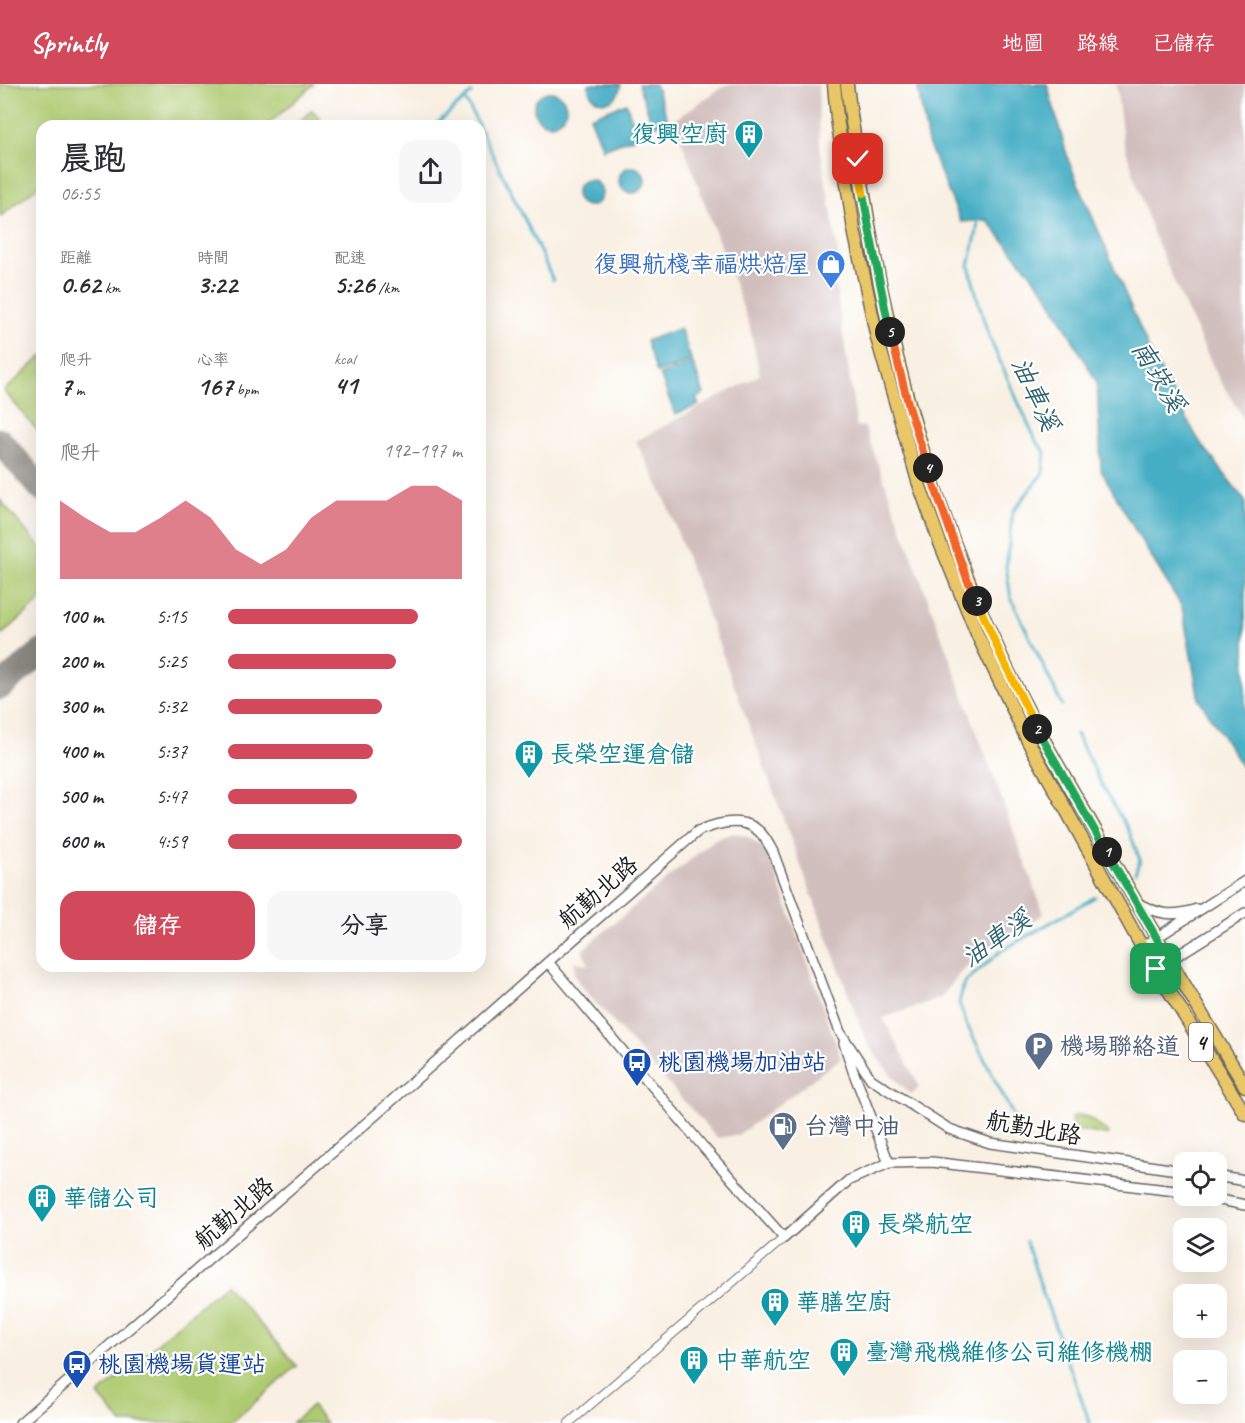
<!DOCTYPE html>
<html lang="zh-TW">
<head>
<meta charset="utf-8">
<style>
	body { margin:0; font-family:Caveat,"LXGW WenKai TC",sans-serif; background:#f7f7f7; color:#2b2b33; height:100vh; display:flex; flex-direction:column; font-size:22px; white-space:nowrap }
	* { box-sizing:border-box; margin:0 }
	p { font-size:20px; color:#7c7c81 }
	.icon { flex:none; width:33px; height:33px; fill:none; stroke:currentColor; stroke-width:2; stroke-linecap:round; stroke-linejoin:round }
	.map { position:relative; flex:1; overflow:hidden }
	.details { position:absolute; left:36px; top:36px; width:450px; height:852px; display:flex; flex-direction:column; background:#fff; border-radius:18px; box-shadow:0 6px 24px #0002 }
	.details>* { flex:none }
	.tools { position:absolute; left:1173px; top:1068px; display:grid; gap:12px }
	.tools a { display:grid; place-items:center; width:54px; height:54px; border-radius:12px; background:#fff; box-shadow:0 6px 24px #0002; font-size:30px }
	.pin { position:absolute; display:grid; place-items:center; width:51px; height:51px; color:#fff; margin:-26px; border-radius:12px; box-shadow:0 3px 9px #0006 }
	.km { position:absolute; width:30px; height:30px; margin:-15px; border-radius:50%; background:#222; color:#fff; font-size:16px; line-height:30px; text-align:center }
	.round { display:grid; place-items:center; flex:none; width:63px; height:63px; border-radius:18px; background:#f7f7f7 }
	.summary { display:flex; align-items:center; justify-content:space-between; height:102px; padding:0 24px }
	h1 { font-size:33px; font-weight:700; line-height:45px }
	.metrics { display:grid; grid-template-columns:repeat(3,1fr); gap:9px; height:102px; padding:6px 24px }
	.metrics div { display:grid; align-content:center }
	.metrics b { font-size:26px; font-weight:700 }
	.metrics small { font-size:16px; font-weight:400 }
	.metrics p { font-size:16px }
	.chart { height:168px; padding:12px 24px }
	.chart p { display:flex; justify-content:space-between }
	.chart svg { width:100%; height:108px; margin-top:6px; fill:#d1495b; opacity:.7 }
	.primary-button { display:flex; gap:12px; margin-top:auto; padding:12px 24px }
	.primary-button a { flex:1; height:69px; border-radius:18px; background:#d1495b; color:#fff; font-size:24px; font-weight:700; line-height:69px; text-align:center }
	.primary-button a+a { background:#f7f7f7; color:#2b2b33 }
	ul { padding:0 24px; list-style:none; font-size:20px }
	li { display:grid; grid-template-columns:96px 72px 1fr; align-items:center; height:45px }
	li i { height:15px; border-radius:8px; background:#d1495b }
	header { display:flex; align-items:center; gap:36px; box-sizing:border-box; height:84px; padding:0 30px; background:#d1495b; color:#fff }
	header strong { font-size:28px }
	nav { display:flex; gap:33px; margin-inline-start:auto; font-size:21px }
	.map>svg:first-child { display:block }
	.industrial { fill:#d1bfbe }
	.green { fill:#afcb71; stroke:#667446; stroke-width:1.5 }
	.water { fill:#44adc4; stroke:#306470; stroke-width:1.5 }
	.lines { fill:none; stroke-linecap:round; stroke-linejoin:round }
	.stream { stroke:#44adc4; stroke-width:3 }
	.taxiway { stroke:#8a8680; stroke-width:26 }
	.minor-casing { stroke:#696662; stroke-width:10 }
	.tertiary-casing { stroke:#696662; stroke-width:12 }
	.primary-casing { stroke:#696662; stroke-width:15 }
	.minor { stroke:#fff; stroke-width:8 }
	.tertiary { stroke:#fff; stroke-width:9 }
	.primary { stroke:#e9c769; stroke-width:12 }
	.split-1-casing { stroke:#fff; stroke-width:12 }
	.split-2-casing { stroke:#fff; stroke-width:12 }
	.split-3-casing { stroke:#fff; stroke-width:12 }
	.split-4-casing { stroke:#fff; stroke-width:12 }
	.split-5-casing { stroke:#fff; stroke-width:12 }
	.split-6-casing { stroke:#fff; stroke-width:12 }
	.split-7-casing { stroke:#fff; stroke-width:12 }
	.split-1 { stroke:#22a559; stroke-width:8 }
	.split-2 { stroke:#22a559; stroke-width:8 }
	.split-3 { stroke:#f5b400; stroke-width:8 }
	.split-4 { stroke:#f0652b; stroke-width:8 }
	.split-5 { stroke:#f0652b; stroke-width:8 }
	.split-6 { stroke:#22a559; stroke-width:8 }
	.split-7 { stroke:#f5b400; stroke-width:8 }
	.labels { text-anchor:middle; stroke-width:4.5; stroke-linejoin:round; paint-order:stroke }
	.shield { fill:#fff; stroke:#606060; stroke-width:1.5 }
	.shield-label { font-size:22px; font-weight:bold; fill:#1c1c1c }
	.culture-label { font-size:24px; fill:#0d838f; stroke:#fff; text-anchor:start }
	.shop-label { font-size:24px; fill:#366cbe; stroke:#fff; text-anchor:end }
	.street-label { font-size:24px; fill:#1c1c1c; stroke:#fff }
	.service-label { font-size:24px; fill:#4e5e75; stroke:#fff; text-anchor:start }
	.transit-label { font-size:24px; fill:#164399; stroke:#fff; text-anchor:start }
	.water-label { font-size:26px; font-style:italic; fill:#306470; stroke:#fff }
</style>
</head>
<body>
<header>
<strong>Sprintly</strong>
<nav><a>地圖</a><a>路線</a><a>已儲存</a></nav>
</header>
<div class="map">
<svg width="1245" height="1339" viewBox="0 0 1245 1339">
	<rect width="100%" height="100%" fill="#fff"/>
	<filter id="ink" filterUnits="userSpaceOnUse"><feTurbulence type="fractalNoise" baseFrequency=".0167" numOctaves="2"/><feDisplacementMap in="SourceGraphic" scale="12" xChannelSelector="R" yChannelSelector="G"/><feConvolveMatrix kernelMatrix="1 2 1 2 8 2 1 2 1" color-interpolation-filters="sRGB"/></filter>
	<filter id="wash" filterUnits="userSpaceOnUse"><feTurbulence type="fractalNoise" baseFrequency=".008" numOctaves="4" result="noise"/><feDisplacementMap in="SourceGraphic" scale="24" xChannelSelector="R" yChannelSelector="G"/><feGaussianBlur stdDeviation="1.35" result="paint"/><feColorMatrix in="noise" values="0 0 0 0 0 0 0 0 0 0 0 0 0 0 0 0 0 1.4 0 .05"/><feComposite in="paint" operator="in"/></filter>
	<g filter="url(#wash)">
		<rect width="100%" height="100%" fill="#f9f0e3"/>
		<path class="industrial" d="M727,0H818L820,62L840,180L833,184L857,343L864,342L1044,830L997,859L961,888L941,914L883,934L920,1003L911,1010L893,993L880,977L869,961L861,944L665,415L636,357L760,291L749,240L674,36Z
			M1116,0H1245V337L1218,293L1183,218L1151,144L1123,56Z
			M734,749L748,753L768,768L841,974L738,1051L717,1054L579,900L574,889L575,877L589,881L582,866L715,755Z"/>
		<path class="green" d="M0,0H314L266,42H42V99L0,133Z
			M312,26L327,42H295Z
			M42,272V352L4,307Z
			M0,416L42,466V516L0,552Z
			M1080,1031L1087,1033L1109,1049V1050L1105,1051L1076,1046L1073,1043L1071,1036L1072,1033Z
			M225,1200L297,1282L231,1339H122L98,1311Z
			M312,1322L326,1339H292Z"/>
		<path class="water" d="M588,0H621C619,24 589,24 588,0Z
			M638,0H655L668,36L653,42Z
			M917,0H1047L1069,78L1149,265L1198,355L1245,417V688L1199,615L1182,523L1138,451L1101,386L1097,299L1047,210L987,136L961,138L928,59Z
			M534 24a16 16 0 1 1 32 0a16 16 0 1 1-32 0Z
			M626,19L638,52L603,65L590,33Z
			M619 96a13 13 0 1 1 26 0a13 13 0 1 1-26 0Z
			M576 109a13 13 0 1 1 26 0a13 13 0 1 1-26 0Z
			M680,244L692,277L657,289L646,257Z
			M693,279L704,310L696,314L699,321L675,330L660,291Z"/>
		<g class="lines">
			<path class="stream" d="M465,15L479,42
				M434,42L472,9
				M480,45L529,144L553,196
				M978,134L977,147L969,182L979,220L990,255L1015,311L1036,357L1045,368L1043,389L1013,427L1006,483L1011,514L1062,621
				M1076,650L1105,707L1129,747L1140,776L1135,789
				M1020,1045L967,941L959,919L964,899L1001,867L1095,813
				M1026,1157L1044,1212L1090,1339"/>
			<path class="taxiway" d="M0,357L42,405
				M0,603L42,568"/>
		</g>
	</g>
	<g filter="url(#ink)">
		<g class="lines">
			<g class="minor-casing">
				<path id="minor" d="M569,1339L784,1154"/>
			</g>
			<g class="tertiary-casing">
				<path id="tertiary" d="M1136,818C1158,831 1173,833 1197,825
					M1142,863L1245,797
					M548,878L705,1065L784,1154L849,1096L889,1079L932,1078L1184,1108
					M1156,885L1245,829
					M844,959L853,987L889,1079
					M1216,1092L1245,1097
					M1201,1112L1245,1121
					M20,1339L379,1028L548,878L698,747C715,740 739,733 755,744C764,750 768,759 773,768L840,948L871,995L949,1045L990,1059L1184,1087"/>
			</g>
			<g class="primary-casing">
				<path id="primary" d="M834,0L837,34L854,146L877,254L918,397L940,459L978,552L1028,657L1142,863L1245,1030
					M847,0C850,31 856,61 861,92C886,258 931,421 1002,574C1029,632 1061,687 1093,742C1142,830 1193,916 1245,1002"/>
			</g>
			<use href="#minor" class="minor"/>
			<use href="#tertiary" class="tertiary"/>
			<use href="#primary" class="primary"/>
		</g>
	</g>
	<g class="lines" filter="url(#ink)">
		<g class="split-1-casing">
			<path id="split-1" d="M1107,768L1170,877L1156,885"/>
		</g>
		<g class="split-2-casing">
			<path id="split-2" d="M1037,645L1107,768"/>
		</g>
		<g class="split-3-casing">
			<path id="split-3" d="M977,517L1002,574L1037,645"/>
		</g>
		<g class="split-4-casing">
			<path id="split-4" d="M928,384L967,495L977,517"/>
		</g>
		<g class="split-5-casing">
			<path id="split-5" d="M890,248L909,323L928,384"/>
		</g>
		<g class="split-6-casing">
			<path id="split-6" d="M863,109L869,144L890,248"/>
		</g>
		<g class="split-7-casing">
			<path id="split-7" d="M858,75L863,109"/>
		</g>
		<use href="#split-1" class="split-1"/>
		<use href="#split-2" class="split-2"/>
		<use href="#split-3" class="split-3"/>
		<use href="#split-4" class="split-4"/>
		<use href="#split-5" class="split-5"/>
		<use href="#split-6" class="split-6"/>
		<use href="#split-7" class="split-7"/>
	</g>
	<defs>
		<g id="building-pin" transform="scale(1.5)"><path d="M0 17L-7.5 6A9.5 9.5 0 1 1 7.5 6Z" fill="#0f9aa8" stroke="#fff"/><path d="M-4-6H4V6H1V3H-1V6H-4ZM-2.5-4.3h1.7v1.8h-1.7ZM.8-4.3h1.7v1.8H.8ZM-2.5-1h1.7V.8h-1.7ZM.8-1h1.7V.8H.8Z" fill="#fff"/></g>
		<g id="shop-pin" transform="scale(1.5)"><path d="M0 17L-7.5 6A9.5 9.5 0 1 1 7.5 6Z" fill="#3f7fe0" stroke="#fff"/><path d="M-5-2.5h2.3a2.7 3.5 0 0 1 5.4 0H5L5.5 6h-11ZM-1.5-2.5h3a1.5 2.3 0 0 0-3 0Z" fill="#fff"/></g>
		<g id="parking-pin" transform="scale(1.5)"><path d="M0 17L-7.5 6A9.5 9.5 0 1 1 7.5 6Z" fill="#5c6f8a" stroke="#fff"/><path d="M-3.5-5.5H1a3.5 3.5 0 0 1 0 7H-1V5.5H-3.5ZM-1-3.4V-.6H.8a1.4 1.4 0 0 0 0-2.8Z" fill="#fff"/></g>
		<g id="bus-pin" transform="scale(1.5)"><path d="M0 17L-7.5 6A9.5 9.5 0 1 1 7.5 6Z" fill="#1a4fb4" stroke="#fff"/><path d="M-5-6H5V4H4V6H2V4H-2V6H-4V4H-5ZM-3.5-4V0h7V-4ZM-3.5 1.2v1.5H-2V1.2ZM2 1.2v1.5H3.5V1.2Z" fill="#fff"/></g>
		<g id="fuel-pin" transform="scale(1.5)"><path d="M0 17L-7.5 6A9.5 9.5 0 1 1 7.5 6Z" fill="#5c6f8a" stroke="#fff"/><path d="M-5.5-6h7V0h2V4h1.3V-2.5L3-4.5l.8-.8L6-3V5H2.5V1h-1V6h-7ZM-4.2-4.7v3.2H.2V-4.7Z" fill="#fff"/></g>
	</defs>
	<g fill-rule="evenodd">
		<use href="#building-pin" x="749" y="50"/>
		<use href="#shop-pin" x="831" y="180"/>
		<use href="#building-pin" x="529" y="670"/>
		<use href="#parking-pin" x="1039" y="962"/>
		<use href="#bus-pin" x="637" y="978"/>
		<use href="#fuel-pin" x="783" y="1042"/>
		<use href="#building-pin" x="42" y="1114"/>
		<use href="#building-pin" x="856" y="1140"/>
		<use href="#building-pin" x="775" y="1218"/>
		<use href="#building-pin" x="844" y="1268"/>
		<use href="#building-pin" x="694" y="1276"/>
		<use href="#bus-pin" x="77" y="1280"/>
	</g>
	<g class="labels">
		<rect class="shield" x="1189" y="939" width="24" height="38" rx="4.5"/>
		<g class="shield-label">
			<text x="1201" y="966">4</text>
		</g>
		<g class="culture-label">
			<text x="728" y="58" text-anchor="end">復興空廚</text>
			<text x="550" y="678">長榮空運倉儲</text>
			<text x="63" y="1122">華儲公司</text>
			<text x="877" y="1148">長榮航空</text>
			<text x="796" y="1226">華膳空廚</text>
			<text x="865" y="1276">臺灣飛機維修公司維修機棚</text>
			<text x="715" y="1284">中華航空</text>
		</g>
		<g class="shop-label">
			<text x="810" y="188">復興航棧幸福烘焙屋</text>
		</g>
		<g class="street-label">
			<text transform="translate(598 808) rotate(-41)" y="8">航勤北路</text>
			<text transform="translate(1034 1044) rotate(10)" y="8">航勤北路</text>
			<text transform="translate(234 1129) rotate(-41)" y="8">航勤北路</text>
		</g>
		<g class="service-label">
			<text x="1060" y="970">機場聯絡道</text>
			<text x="804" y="1050">台灣中油</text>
		</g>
		<g class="transit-label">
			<text x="658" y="986">桃園機場加油站</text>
			<text x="98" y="1288">桃園機場貨運站</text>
		</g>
		<g class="water-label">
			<text transform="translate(1159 292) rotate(59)" y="9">南崁溪</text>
			<text transform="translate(1036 310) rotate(65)" y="9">油車溪</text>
			<text transform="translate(996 854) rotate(-35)" y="9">油車溪</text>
		</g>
	</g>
</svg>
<div class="tools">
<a><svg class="icon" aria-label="locate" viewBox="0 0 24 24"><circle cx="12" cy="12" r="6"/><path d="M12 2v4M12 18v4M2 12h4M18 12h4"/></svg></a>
<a><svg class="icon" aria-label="layers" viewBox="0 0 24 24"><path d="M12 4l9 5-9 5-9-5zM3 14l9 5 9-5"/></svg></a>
<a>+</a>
<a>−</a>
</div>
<div class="pin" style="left:1156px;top:885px;background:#1e9e55"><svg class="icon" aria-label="arrive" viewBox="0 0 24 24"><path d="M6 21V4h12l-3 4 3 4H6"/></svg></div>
<div class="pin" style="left:858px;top:75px;background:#d93025"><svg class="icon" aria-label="check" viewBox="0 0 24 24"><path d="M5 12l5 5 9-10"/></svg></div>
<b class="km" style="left:1107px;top:768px">1</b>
<b class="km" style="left:1037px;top:645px">2</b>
<b class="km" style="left:977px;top:517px">3</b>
<b class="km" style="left:928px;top:384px">4</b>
<b class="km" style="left:890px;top:248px">5</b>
<section class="details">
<div class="summary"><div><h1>晨跑</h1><p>06:55</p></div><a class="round"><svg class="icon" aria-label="share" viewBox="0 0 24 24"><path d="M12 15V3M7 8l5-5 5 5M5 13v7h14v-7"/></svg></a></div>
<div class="metrics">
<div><p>距離</p><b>0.62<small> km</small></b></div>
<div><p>時間</p><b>3:22</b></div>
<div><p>配速</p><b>5:26<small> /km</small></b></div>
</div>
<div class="metrics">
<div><p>爬升</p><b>7<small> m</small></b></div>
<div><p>心率</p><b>167<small> bpm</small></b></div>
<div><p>kcal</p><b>41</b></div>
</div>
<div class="chart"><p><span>爬升</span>192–197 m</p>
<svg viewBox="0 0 160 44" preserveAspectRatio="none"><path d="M0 44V12L10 19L20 25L30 25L40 19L50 12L60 19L70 32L80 38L90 32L100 19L110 12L120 12L130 12L140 6L150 6L160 12V44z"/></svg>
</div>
<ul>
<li><b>100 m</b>5:15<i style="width:81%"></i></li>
<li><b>200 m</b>5:25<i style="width:72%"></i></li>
<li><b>300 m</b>5:32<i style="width:66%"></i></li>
<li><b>400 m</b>5:37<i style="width:62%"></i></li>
<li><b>500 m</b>5:47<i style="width:55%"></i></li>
<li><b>600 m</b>4:59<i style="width:100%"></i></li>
</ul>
<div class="primary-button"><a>儲存</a><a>分享</a></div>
</section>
</div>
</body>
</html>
